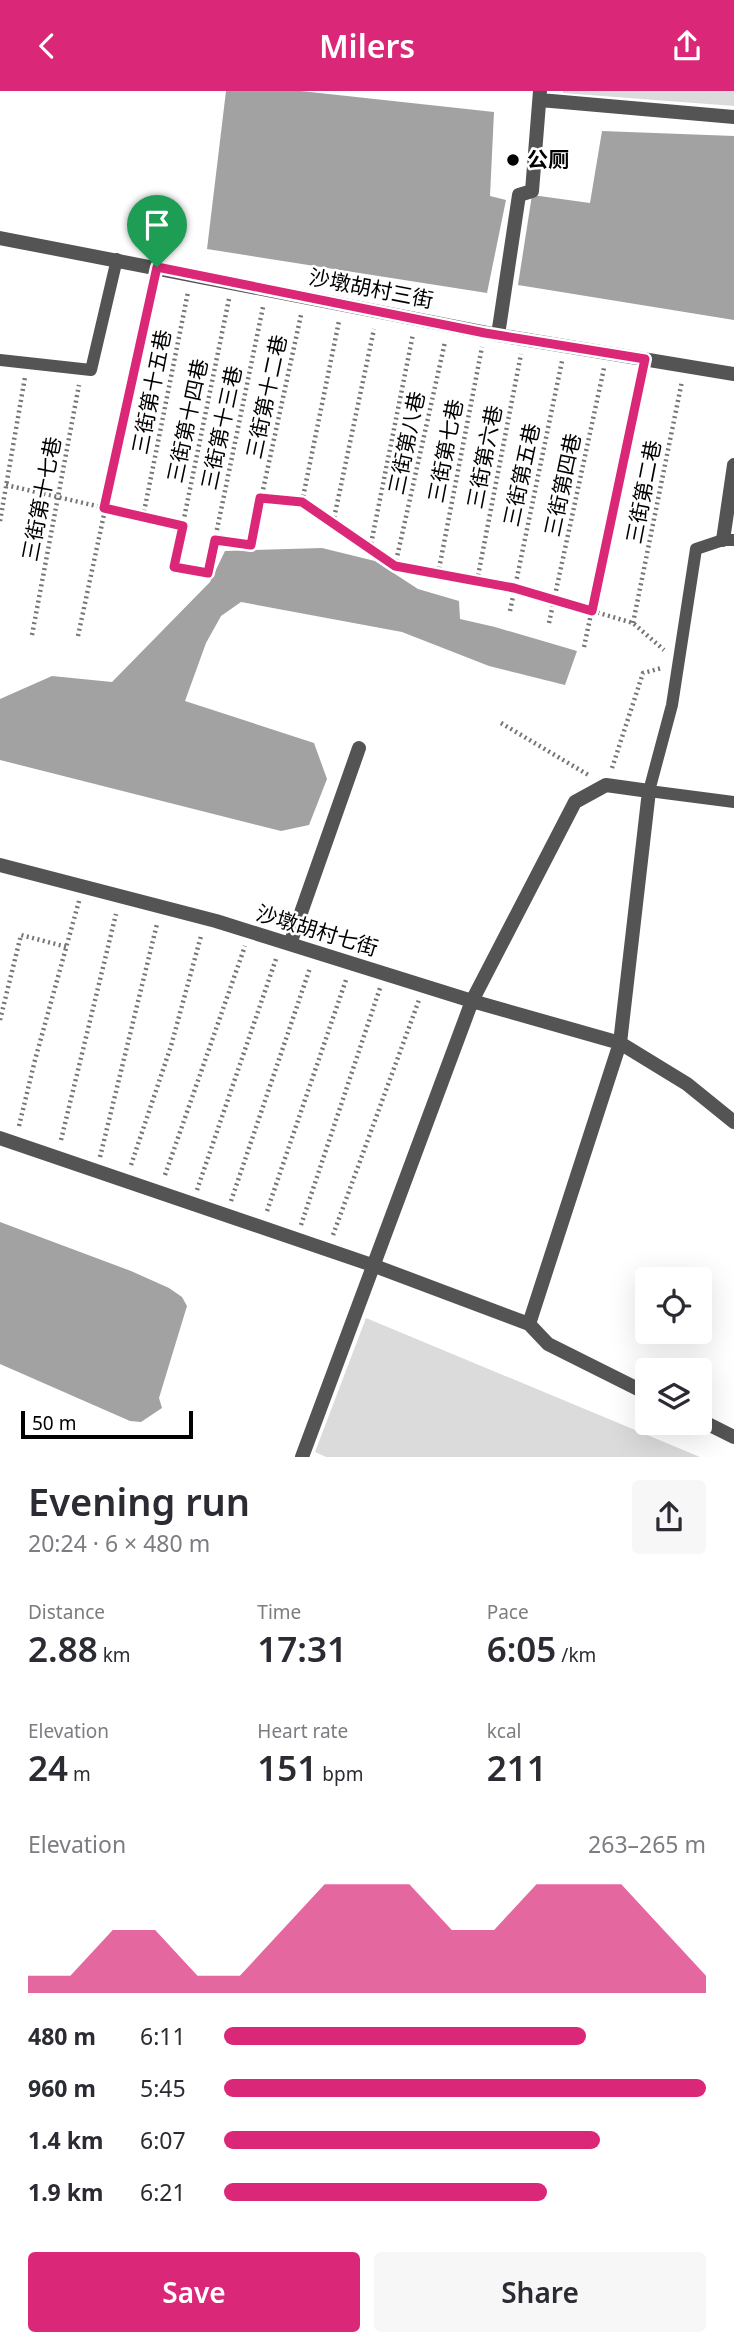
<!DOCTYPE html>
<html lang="en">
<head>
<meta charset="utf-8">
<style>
	body { margin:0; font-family:"Noto Sans","Noto Sans SC",sans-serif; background:#f7f7f7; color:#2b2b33; height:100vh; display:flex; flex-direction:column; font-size:26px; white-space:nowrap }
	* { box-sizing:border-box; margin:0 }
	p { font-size:23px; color:#7c7c81 }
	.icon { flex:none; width:38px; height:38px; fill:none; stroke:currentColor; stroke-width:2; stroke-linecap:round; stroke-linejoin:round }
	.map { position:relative; height:1366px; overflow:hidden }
	.details { display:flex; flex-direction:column; background:#fff; flex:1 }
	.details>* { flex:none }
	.tools { position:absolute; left:635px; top:1176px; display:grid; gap:14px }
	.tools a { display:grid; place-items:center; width:77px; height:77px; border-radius:7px; background:#fff; box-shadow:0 7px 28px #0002; font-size:35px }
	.scale { position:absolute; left:21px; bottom:18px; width:172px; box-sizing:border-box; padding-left:7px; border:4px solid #000; border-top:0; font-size:19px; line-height:24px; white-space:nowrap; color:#000; -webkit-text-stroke:5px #fff; paint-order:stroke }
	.pin { position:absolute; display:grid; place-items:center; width:60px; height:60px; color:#fff; margin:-72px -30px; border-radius:50% 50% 50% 0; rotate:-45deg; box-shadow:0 0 7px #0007 }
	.pin .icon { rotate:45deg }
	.round { display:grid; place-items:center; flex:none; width:74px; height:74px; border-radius:7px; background:#f7f7f7 }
	.summary { display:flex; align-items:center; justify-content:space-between; height:119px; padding:0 28px }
	h1 { font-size:38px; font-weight:600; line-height:52px }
	.stats { display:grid; grid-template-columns:repeat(3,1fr); gap:10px; height:119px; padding:7px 28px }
	.stats div { display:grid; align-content:center }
	.stats b { font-size:35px; font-weight:600 }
	.stats small { font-size:19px; font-weight:400 }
	.stats p { font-size:19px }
	.chart { height:196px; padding:14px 28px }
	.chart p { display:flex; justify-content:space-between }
	.chart svg { width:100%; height:126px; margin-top:7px; fill:#db2777; opacity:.7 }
	.cta { display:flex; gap:14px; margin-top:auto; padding:14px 28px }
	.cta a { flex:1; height:80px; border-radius:7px; background:#db2777; color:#fff; font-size:28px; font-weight:600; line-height:80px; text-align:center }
	.cta a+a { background:#f7f7f7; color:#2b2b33 }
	ul { padding:0 28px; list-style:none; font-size:23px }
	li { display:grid; grid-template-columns:112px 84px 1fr; align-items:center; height:52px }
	li i { height:18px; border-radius:9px; background:#db2777 }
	header { display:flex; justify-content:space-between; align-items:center; height:91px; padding:0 28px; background:#db2777; color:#fff; font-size:32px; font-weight:600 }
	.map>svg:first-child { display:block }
	.green { fill:#dbdbdb }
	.water { fill:#a2a2a2 }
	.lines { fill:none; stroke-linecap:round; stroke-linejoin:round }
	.path { stroke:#767676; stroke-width:4.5; stroke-dasharray:2 3.5; stroke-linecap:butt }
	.service { stroke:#545454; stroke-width:12 }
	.minor { stroke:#545454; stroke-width:14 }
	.route-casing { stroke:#fff; stroke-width:14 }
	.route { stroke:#db2777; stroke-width:9 }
	.poi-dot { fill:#000; stroke:#fff; stroke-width:2.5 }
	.labels { text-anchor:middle; stroke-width:5; stroke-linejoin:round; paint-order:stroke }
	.poi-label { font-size:21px; font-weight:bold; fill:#000; stroke:#fff; text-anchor:start }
	.street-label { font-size:21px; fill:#000; stroke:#fff }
</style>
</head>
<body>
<header><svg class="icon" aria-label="back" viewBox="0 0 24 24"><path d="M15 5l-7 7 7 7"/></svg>Milers<svg class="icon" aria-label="share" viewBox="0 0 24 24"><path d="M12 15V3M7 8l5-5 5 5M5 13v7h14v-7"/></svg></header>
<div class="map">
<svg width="734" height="1366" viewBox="0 0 734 1366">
	<rect width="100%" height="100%" fill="#fff"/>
	<path class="green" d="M563,0H734V15L563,2Z
		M366,1227L700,1366H326L315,1361Z"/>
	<path class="water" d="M226,0H301L494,21L490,105L506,109L487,202L207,158Z
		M602,40L734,45V229L518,194L532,104L590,112Z
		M322,457L375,470L418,498L459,510L460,528L495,536L577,560L565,594L489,575L402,541L241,511L221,525L206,552L185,610L314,652L327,688L309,734L281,740L0,669V608L52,585L112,591L210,491L225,460Z
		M0,1131L131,1180L169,1197L182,1206L187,1215L159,1307L162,1317L141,1331L130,1330L0,1273Z"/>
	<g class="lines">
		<path class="path" d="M229,208L174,476L208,482L263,216
			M6,394L183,435
			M260,407L302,411L395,475L514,497L633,532L664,559
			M302,411L339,230
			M143,426L188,201
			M0,430L25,286
			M333,432L374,238
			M215,449L251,454L301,224
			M370,458L413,243
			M395,475L445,251
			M438,483L482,256
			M477,490L521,263
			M510,520L562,270
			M549,532L604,277
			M633,532L682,290
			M32,544L79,294
			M78,545L153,194
			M584,556L642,283
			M501,632L590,685
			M612,677L643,582L662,577
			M0,929L21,844L67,856
			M19,1035L35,969L79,810
			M61,1049L116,823
			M100,1066L157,833
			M131,1074L171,955L201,845
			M165,1084L245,855
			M197,1099L277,865
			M231,1110L310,877
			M267,1120L347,886
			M301,1134L380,897
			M333,1144L419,909"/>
		<path class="service" d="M0,269L91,279L117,168
			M734,449H723L696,458L672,614L649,700L734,711"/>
		<path class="minor" d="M540,9L734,26
			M0,147L498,244L734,283
			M498,244L519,104L532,100L540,0
			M723,449L734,374
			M0,774L216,830L472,910L620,952L687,993L734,1031
			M290,853L359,657
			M0,1047L372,1174L529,1233L620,952L649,700L606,694L575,711L472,910L302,1366
			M529,1233L548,1253L648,1303
			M700,1329L734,1346"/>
	</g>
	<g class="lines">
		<g class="route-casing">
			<path id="route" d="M157,176L485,242L645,268L592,520L514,497L395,475L302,411L260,407L251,454L215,449L208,482L174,476L183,435L104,417Z"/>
		</g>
		<use href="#route" class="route"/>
	</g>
	<circle class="poi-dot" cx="513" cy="69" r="7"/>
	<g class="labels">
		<g class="poi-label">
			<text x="527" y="76">公厕</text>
		</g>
		<g class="street-label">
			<text transform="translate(371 198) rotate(11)" y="7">沙墩胡村三街</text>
			<text transform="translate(152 301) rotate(-79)" y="7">三街第十五巷</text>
			<text transform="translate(267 306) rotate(-78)" y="7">三街第十二巷</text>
			<text transform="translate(188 330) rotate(-78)" y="7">三街第十四巷</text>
			<text transform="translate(222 337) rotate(-78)" y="7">三街第十三巷</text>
			<text transform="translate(407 352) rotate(-78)" y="7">三街第八巷</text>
			<text transform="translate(446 360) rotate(-79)" y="7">三街第七巷</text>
			<text transform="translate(485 366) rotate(-79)" y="7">三街第六巷</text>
			<text transform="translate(522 384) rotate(-78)" y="7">三街第五巷</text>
			<text transform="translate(563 394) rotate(-78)" y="7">三街第四巷</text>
			<text transform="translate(644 401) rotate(-79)" y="7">三街第二巷</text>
			<text transform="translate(42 408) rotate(-79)" y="7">三街第十七巷</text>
			<text transform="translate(317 840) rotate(17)" y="7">沙墩胡村七街</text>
		</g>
	</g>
</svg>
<div class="tools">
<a><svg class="icon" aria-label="locate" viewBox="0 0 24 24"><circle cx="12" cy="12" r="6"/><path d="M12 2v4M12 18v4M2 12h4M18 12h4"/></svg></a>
<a><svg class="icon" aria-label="layers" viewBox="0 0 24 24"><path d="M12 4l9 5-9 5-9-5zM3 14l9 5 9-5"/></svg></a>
</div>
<div class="scale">50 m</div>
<div class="pin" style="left:157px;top:176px;background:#1e9e55"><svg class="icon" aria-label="arrive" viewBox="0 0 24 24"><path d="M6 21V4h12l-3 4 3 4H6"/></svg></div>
</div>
<section class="details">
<div class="summary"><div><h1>Evening run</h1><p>20:24 · 6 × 480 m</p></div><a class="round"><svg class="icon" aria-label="share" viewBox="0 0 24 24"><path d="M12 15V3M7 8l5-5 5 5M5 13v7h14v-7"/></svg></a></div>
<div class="stats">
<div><p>Distance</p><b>2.88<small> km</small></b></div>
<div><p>Time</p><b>17:31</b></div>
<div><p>Pace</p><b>6:05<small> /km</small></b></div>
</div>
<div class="stats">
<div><p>Elevation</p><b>24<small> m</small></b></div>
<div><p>Heart rate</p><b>151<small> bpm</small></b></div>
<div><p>kcal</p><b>211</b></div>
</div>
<div class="chart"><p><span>Elevation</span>263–265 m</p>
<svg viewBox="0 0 160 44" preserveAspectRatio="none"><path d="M0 44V38L10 38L20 22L30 22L40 38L50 38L60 22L70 6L80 6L90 6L100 22L110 22L120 6L130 6L140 6L150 22L160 38V44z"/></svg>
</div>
<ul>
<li><b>480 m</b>6:11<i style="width:75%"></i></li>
<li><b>960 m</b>5:45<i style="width:100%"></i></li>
<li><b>1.4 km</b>6:07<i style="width:78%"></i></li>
<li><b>1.9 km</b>6:21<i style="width:67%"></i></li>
</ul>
<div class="cta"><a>Save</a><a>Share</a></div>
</section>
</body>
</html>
